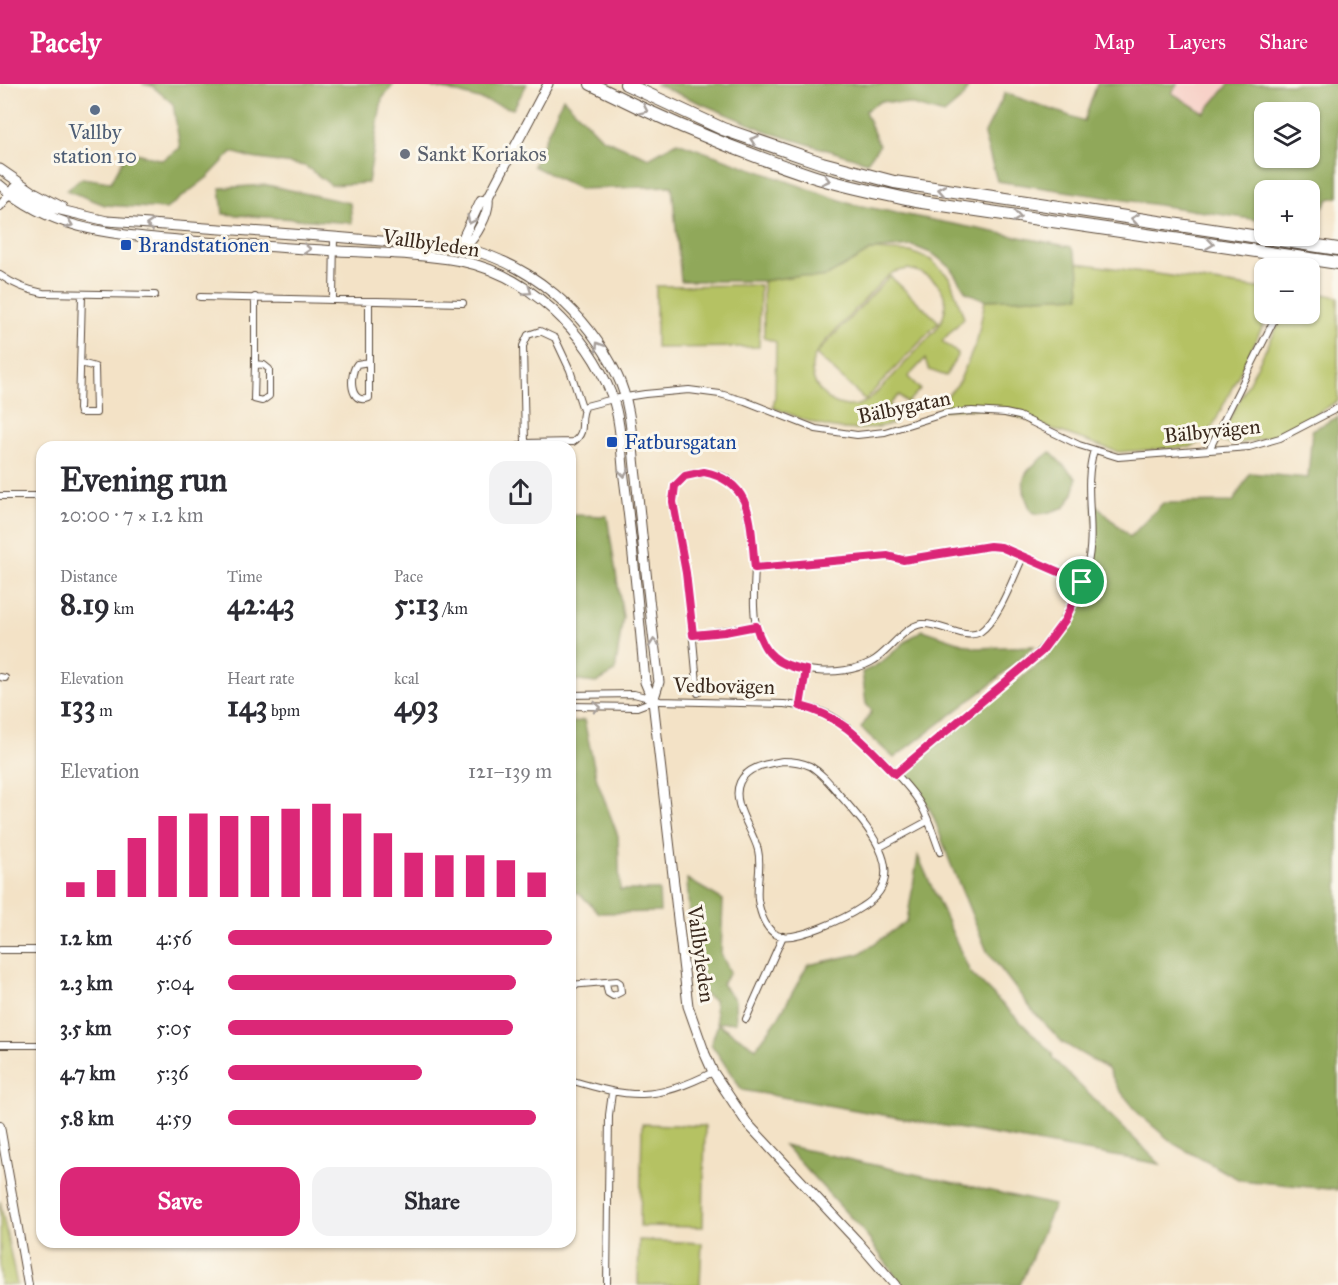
<!DOCTYPE html>
<html lang="en">
<head>
<meta charset="utf-8">
<style>
	body { margin:0; font-family:"IM FELL Great Primer",serif; background:#f2f2f3; color:#2b2b33; height:100vh; display:flex; flex-direction:column; font-size:22px; white-space:nowrap }
	* { box-sizing:border-box; margin:0 }
	p { font-size:20px; color:#7c7c81 }
	.icon { flex:none; width:33px; height:33px; fill:none; stroke:currentColor; stroke-width:2; stroke-linecap:round; stroke-linejoin:round }
	.map { position:relative; flex:1; overflow:hidden }
	.details { position:absolute; left:36px; top:357px; width:540px; height:807px; display:flex; flex-direction:column; background:#fff; border-radius:18px; box-shadow:0 2px 4px #0004 }
	.details>* { flex:none }
	.tools { position:absolute; left:1254px; top:18px; display:grid; gap:12px }
	.tools a { display:grid; place-items:center; width:66px; height:66px; border-radius:12px; background:#fff; box-shadow:0 2px 4px #0004; font-size:30px }
	.pin { position:absolute; display:grid; place-items:center; width:51px; height:51px; color:#fff; margin:-26px; border:3px solid #fff; border-radius:50%; box-shadow:0 2px 6px #0007 }
	.round { display:grid; place-items:center; flex:none; width:63px; height:63px; border-radius:18px; background:#f2f2f3 }
	.head { display:flex; align-items:center; justify-content:space-between; height:102px; padding:0 24px }
	h1 { font-size:33px; font-weight:700; line-height:45px }
	.metrics { display:grid; grid-template-columns:repeat(3,1fr); gap:9px; height:102px; padding:6px 24px }
	.metrics div { display:grid; align-content:center }
	.metrics b { font-size:30px; font-weight:700 }
	.metrics small { font-size:16px; font-weight:400 }
	.metrics p { font-size:16px }
	.chart { height:168px; padding:12px 24px }
	.chart p { display:flex; justify-content:space-between }
	.chart svg { width:100%; height:108px; margin-top:6px; stroke:#db2777; stroke-width:6 }
	.cta { display:flex; gap:12px; margin-top:auto; padding:12px 24px }
	.cta a { flex:1; height:69px; border-radius:18px; background:#db2777; color:#fff; font-size:24px; font-weight:700; line-height:69px; text-align:center }
	.cta a+a { background:#f2f2f3; color:#2b2b33 }
	ul { padding:0 24px; list-style:none; font-size:20px }
	li { display:grid; grid-template-columns:96px 72px 1fr; align-items:center; height:45px }
	li i { height:15px; border-radius:8px; background:#db2777 }
	header { display:flex; align-items:center; gap:36px; box-sizing:border-box; height:84px; padding:0 30px; background:#db2777; color:#fff }
	header strong { font-size:28px }
	nav { display:flex; gap:33px; margin-inline-start:auto; font-size:21px }
	.map>svg:first-child { display:block }
	.built { fill:#f7d1c8 }
	.green { fill:#b5c264; stroke:#787641; stroke-width:1.5; fill-rule:evenodd }
	.forest { fill:#90a85a; stroke:#66693c; stroke-width:1.5; fill-rule:evenodd }
	.lines { fill:none; stroke-linecap:round; stroke-linejoin:round }
	.minor-casing { stroke:#574637; stroke-width:8 }
	.tertiary-casing { stroke:#574637; stroke-width:10 }
	.secondary-casing { stroke:#574637; stroke-width:11 }
	.motorway-casing { stroke:#574637; stroke-width:14 }
	.minor { stroke:#fff; stroke-width:6 }
	.tertiary { stroke:#fff; stroke-width:8 }
	.secondary { stroke:#fff; stroke-width:9 }
	.motorway { stroke:#fff; stroke-width:12 }
	.oneway { stroke:#a79f9a }
	.route-casing { stroke:#fff; stroke-width:12 }
	.route { stroke:#db2777; stroke-width:8 }
	.service-dot { fill:#5c6f8a; stroke:#fbf7ec; stroke-width:2 }
	.worship-dot { fill:#6b7280; stroke:#fbf7ec; stroke-width:2 }
	.transit-dot { fill:#1a4fb4; stroke:#fbf7ec; stroke-width:2 }
	.labels { text-anchor:middle; stroke-width:6; stroke-linejoin:round; paint-order:stroke }
	.service-label { font-size:21px; fill:#4e5e75; stroke:#fbf7ec }
	.worship-label { font-size:21px; fill:#5b616d; stroke:#fbf7ec; text-anchor:start }
	.street-label { font-size:21px; fill:#3b2a1e; stroke:#fbf7ec }
	.transit-label { font-size:21px; fill:#164399; stroke:#fbf7ec; text-anchor:start }
</style>
</head>
<body>
<header>
<strong>Pacely</strong>
<nav><a>Map</a><a>Layers</a><a>Share</a></nav>
</header>
<div class="map">
<svg width="1338" height="1201" viewBox="0 0 1338 1201">
	<rect width="100%" height="100%" fill="#fbf7ec"/>
	<filter id="ink" filterUnits="userSpaceOnUse"><feTurbulence type="fractalNoise" baseFrequency=".0167" numOctaves="2"/><feDisplacementMap in="SourceGraphic" scale="12" xChannelSelector="R" yChannelSelector="G"/><feConvolveMatrix kernelMatrix="1 2 1 2 8 2 1 2 1" color-interpolation-filters="sRGB"/></filter>
	<filter id="wash" filterUnits="userSpaceOnUse"><feTurbulence type="fractalNoise" baseFrequency=".008" numOctaves="4" result="noise"/><feDisplacementMap in="SourceGraphic" scale="24" xChannelSelector="R" yChannelSelector="G"/><feGaussianBlur stdDeviation="1.35" result="paint"/><feColorMatrix in="noise" values="0 0 0 0 0 0 0 0 0 0 0 0 0 0 0 0 0 1.4 0 .05"/><feComposite in="paint" operator="in"/></filter>
	<g filter="url(#wash)">
		<rect width="100%" height="100%" fill="#f3e2c6"/>
		<path class="built" d="M1177,0H1229L1204,29L1172,9Z"/>
		<path class="green" d="M872,166L911,168L931,176L950,194L964,234L942,257L958,270L946,292L929,286L925,275L908,293L920,305L907,319L899,311L889,321L893,324L887,332L895,339C845,353 819,343 773,323L775,312L776,258L764,254L763,197L801,191L811,194L827,192ZM908,185C942,192 956,217 936,246C921,262 906,278 891,294C882,302 874,314 863,319C841,330 813,310 812,286C811,276 816,269 822,261L883,196L894,188Z
			M1078,179L1264,205V230H1269L1206,356L1190,363L1118,368L993,324L941,326L940,319L958,300L977,257L985,216L1080,212Z
			M890,192L939,238L865,316L816,270Z
			M760,201L759,263L656,264V202Z
			M1310,207L1338,213V317C1322,326 1305,338 1288,346C1274,352 1231,366 1219,356L1284,230H1310Z
			M642,1040L705,1042L703,1143L640,1142Z
			M0,1117L17,1201H0Z
			M639,1156L702,1159L700,1201H638Z"/>
		<path class="forest" d="M142,0H394L382,15L368,99L331,101L305,82L252,74L232,68L208,93L166,125L105,121L66,106L82,94L111,98L128,67L162,76L180,64L173,20L152,2Z
			M411,0H527L513,25L448,6Z
			M655,0H969L964,13L944,30L909,20L881,17L865,27L879,62L867,78L771,49Z
			M1097,0H1177L1172,9L1204,29L1229,0H1338V113L1329,115L1310,138V106H1264V137L997,97L984,51L1005,9L1084,37ZM1264,28H1310V74H1264Z
			M563,14L602,54L649,74L677,58L851,120L1071,163L1078,179L1080,212L985,216L966,208L950,183L933,170L913,162L872,166L827,192L811,194L801,191L763,197H681L672,102L580,105L533,82Z
			M267,101L350,119L352,139L223,130L220,104Z
			M1338,333V1106L1240,1096L1174,1060L1140,1031L1118,1004L1108,985L1063,959L1032,926L987,867L950,778L933,731L907,687L989,617L1047,574L1086,501L1093,472L1095,444L1093,418L1130,453L1163,419L1233,418L1250,389L1308,394L1312,346Z
			M1050,368L1076,394C1076,406 1072,413 1065,423L1047,429L1037,430L1031,427C1016,392 1023,389 1050,368Z
			M572,431L607,432L623,533L615,588L596,599L570,596V438Z
			M923,546L976,564L1034,562L990,601L894,674L861,644L872,627L866,620L862,588C890,578 899,558 923,546Z
			M584,636L597,696L618,752L620,806H659L660,828L599,829L580,810L570,807V639Z
			M918,772L970,888L1052,969L1053,975L1160,1080L742,1006L711,960L718,940L756,964L778,934L808,881L859,870L907,837Z
			M687,795L723,816L721,870L730,888L722,900L735,916L736,938L717,939L714,916L697,906L689,833Z
			M784,1061L1054,1121L1020,1201H902L863,1147Z"/>
	</g>
	<g filter="url(#ink)">
		<g class="lines">
			<g class="minor-casing">
				<path id="minor" d="M1300,184L1301,182
					M0,191C13,200 27,206 43,209L155,211
					M200,213L463,219
					M333,215L334,153
					M369,278L357,280C349,290 349,322 369,314V217
					M81,279L95,283L96,329H80L79,325L82,211
					M255,280L254,315L262,317L269,312V285L264,281L255,280V213
					M525,359L523,262L528,251L540,247L555,254L570,286L583,326
					M517,363L525,359L573,358C589,347 577,334 586,322L613,315L645,310L689,306L720,310L745,317L816,345L857,351L885,348L946,329L972,327L1005,329L1019,332L1079,361L1118,373L1249,363L1280,354L1338,324
					M1209,366L1277,230
					M0,412H42
					M1023,473C1013,494 999,535 980,548C966,557 938,538 922,540C903,542 888,570 871,578C856,586 834,589 817,587C750,582 752,539 755,484L888,472L903,476L990,462L1001,463L1082,498
					M693,551L756,542
					M0,593L5,594
					M698,609C694,569 691,529 686,490C683,468 669,423 675,404C678,394 687,391 696,390C750,380 751,448 755,484
					M570,611L634,610L660,617L784,620C801,622 818,624 833,633C853,644 910,701 921,721C929,735 934,752 940,768
					M570,622L637,623L653,617
					M800,622L806,586
					M783,677C793,677 801,678 810,682C824,690 834,705 845,717C870,746 912,793 862,823C847,833 794,859 777,851C765,845 760,828 758,816C756,799 762,783 758,766C753,746 730,719 740,698C748,682 767,680 783,677Z
					M895,690C925,666 954,642 983,617C1031,576 1071,548 1087,483C1097,444 1082,404 1094,366
					M880,763L928,737
					M0,866H42
					M570,901L617,897L620,899L621,908L613,912L608,909L606,899
					M746,935L783,852
					M0,961H42
					M570,996C630,1014 655,1018 713,988
					M607,1201L609,1031L612,1009"/>
			</g>
			<g class="tertiary-casing">
				<path id="tertiary" d="M0,122L14,105
					M0,1042L28,1201"/>
			</g>
			<g class="secondary-casing">
				<path id="secondary" d="M0,85L32,107L62,123
					M0,101C52,147 113,150 178,156C231,160 285,164 339,167C379,169 421,170 461,177C529,191 587,248 612,312C621,337 621,367 624,394C633,462 639,530 645,598L653,617L688,922L705,970L713,988L747,1039L857,1157L895,1201
					M15,104L48,123L107,137L334,153L464,164C532,180 587,229 617,291C632,321 632,361 636,393C643,461 650,530 659,598L653,617
					M464,164C476,153 490,129 488,114L548,0
					M464,167L462,156L481,116L488,114"/>
			</g>
			<g class="motorway-casing">
				<path id="motorway" d="M591,0C663,36 736,67 812,92C846,103 881,109 915,117L1338,179
					M626,0L723,45L822,79L894,98L1338,165"/>
			</g>
			<use href="#minor" class="minor"/>
			<use href="#tertiary" class="tertiary"/>
			<use href="#secondary" class="secondary"/>
			<use href="#motorway" class="motorway"/>
		</g>
		<defs><path id="oneway-chevron" d="M-2-3.5L2.5 0L-2 3.5" fill="none" stroke-width="1.6" stroke-linecap="round" stroke-linejoin="round" transform="scale(1.5)"/></defs>
		<g class="oneway">
			<use href="#oneway-chevron" transform="translate(644 26) rotate(25)"/>
			<use href="#oneway-chevron" transform="translate(754 56) rotate(-161)"/>
			<use href="#oneway-chevron" transform="translate(826 96) rotate(15)"/>
			<use href="#oneway-chevron" transform="translate(942 106) rotate(-170)"/>
			<use href="#oneway-chevron" transform="translate(1017 133) rotate(8)"/>
			<use href="#oneway-chevron" transform="translate(1135 135) rotate(-171)"/>
			<use href="#oneway-chevron" transform="translate(471 136) rotate(115)"/>
			<use href="#oneway-chevron" transform="translate(69 140) rotate(20)"/>
			<use href="#oneway-chevron" transform="translate(150 141) rotate(-176)"/>
			<use href="#oneway-chevron" transform="translate(1210 160) rotate(8)"/>
			<use href="#oneway-chevron" transform="translate(307 165) rotate(4)"/>
			<use href="#oneway-chevron" transform="translate(528 207) rotate(34)"/>
			<use href="#oneway-chevron" transform="translate(599 262) rotate(-122)"/>
			<use href="#oneway-chevron" transform="translate(624 389) rotate(83)"/>
			<use href="#oneway-chevron" transform="translate(654 559) rotate(-96)"/>
			<use href="#oneway-chevron" transform="translate(597 623) rotate(1)"/>
		</g>
	</g>
	<g class="lines" filter="url(#ink)">
		<g class="route-casing">
			<path id="route" d="M704,388C755,398 750,442 755,484L888,472L903,476L990,462L1001,463L1082,498L1065,536L1041,568L895,690C865,660 843,632 800,622L806,586C777,581 764,570 756,542L725,548L693,551L686,489L673,418L675,402L685,392Z"/>
		</g>
		<use href="#route" class="route"/>
	</g>
	<circle class="service-dot" cx="95" cy="26" r="6"/>
	<circle class="worship-dot" cx="405" cy="70" r="6"/>
	<g class="transit-dot">
		<rect x="120" y="155" width="12" height="12" rx="3"/>
		<rect x="606" y="352" width="12" height="12" rx="3"/>
	</g>
	<g class="labels">
		<g class="service-label">
			<text x="95" y="55">Vallby<tspan x="95" dy="24">station 10</tspan></text>
		</g>
		<g class="worship-label">
			<text x="417" y="77">Sankt Koriakos</text>
		</g>
		<g class="street-label">
			<text transform="translate(431 159) rotate(8)" y="7">Vallbyleden</text>
			<text transform="translate(904 323) rotate(-12)" y="7">Bälbygatan</text>
			<text transform="translate(1212 347) rotate(-6)" y="7">Bälbyvägen</text>
			<text transform="translate(724 602) rotate(1)" y="7">Vedbovägen</text>
			<text transform="translate(701 870) rotate(82)" y="7">Vallbyleden</text>
		</g>
		<g class="transit-label">
			<text x="138" y="168">Brandstationen</text>
			<text x="624" y="365">Fatbursgatan</text>
		</g>
	</g>
</svg>
<div class="tools">
<a><svg class="icon" aria-label="layers" viewBox="0 0 24 24"><path d="M12 4l9 5-9 5-9-5zM3 14l9 5 9-5"/></svg></a>
<a>+</a>
<a>−</a>
</div>
<div class="pin" style="left:1082px;top:498px;background:#1e9e55"><svg class="icon" aria-label="arrive" viewBox="0 0 24 24"><path d="M6 21V4h12l-3 4 3 4H6"/></svg></div>
<section class="details">
<div class="head"><div><h1>Evening run</h1><p>20:00 · 7 × 1.2 km</p></div><a class="round"><svg class="icon" aria-label="share" viewBox="0 0 24 24"><path d="M12 15V3M7 8l5-5 5 5M5 13v7h14v-7"/></svg></a></div>
<div class="metrics">
<div><p>Distance</p><b>8.19<small> km</small></b></div>
<div><p>Time</p><b>42:43</b></div>
<div><p>Pace</p><b>5:13<small> /km</small></b></div>
</div>
<div class="metrics">
<div><p>Elevation</p><b>133<small> m</small></b></div>
<div><p>Heart rate</p><b>143<small> bpm</small></b></div>
<div><p>kcal</p><b>493</b></div>
</div>
<div class="chart"><p><span>Elevation</span>121–139 m</p>
<svg viewBox="0 0 160 44" preserveAspectRatio="none"><path d="M5 44V38M15 44V33M25 44V20M35 44V11M45 44V10M55 44V11M65 44V11M75 44V8M85 44V6M95 44V10M105 44V18M115 44V26M125 44V27M135 44V27M145 44V29M155 44V34"/></svg>
</div>
<ul>
<li><b>1.2 km</b>4:56<i style="width:100%"></i></li>
<li><b>2.3 km</b>5:04<i style="width:89%"></i></li>
<li><b>3.5 km</b>5:05<i style="width:88%"></i></li>
<li><b>4.7 km</b>5:36<i style="width:60%"></i></li>
<li><b>5.8 km</b>4:59<i style="width:95%"></i></li>
</ul>
<div class="cta"><a>Save</a><a>Share</a></div>
</section>
</div>
</body>
</html>
